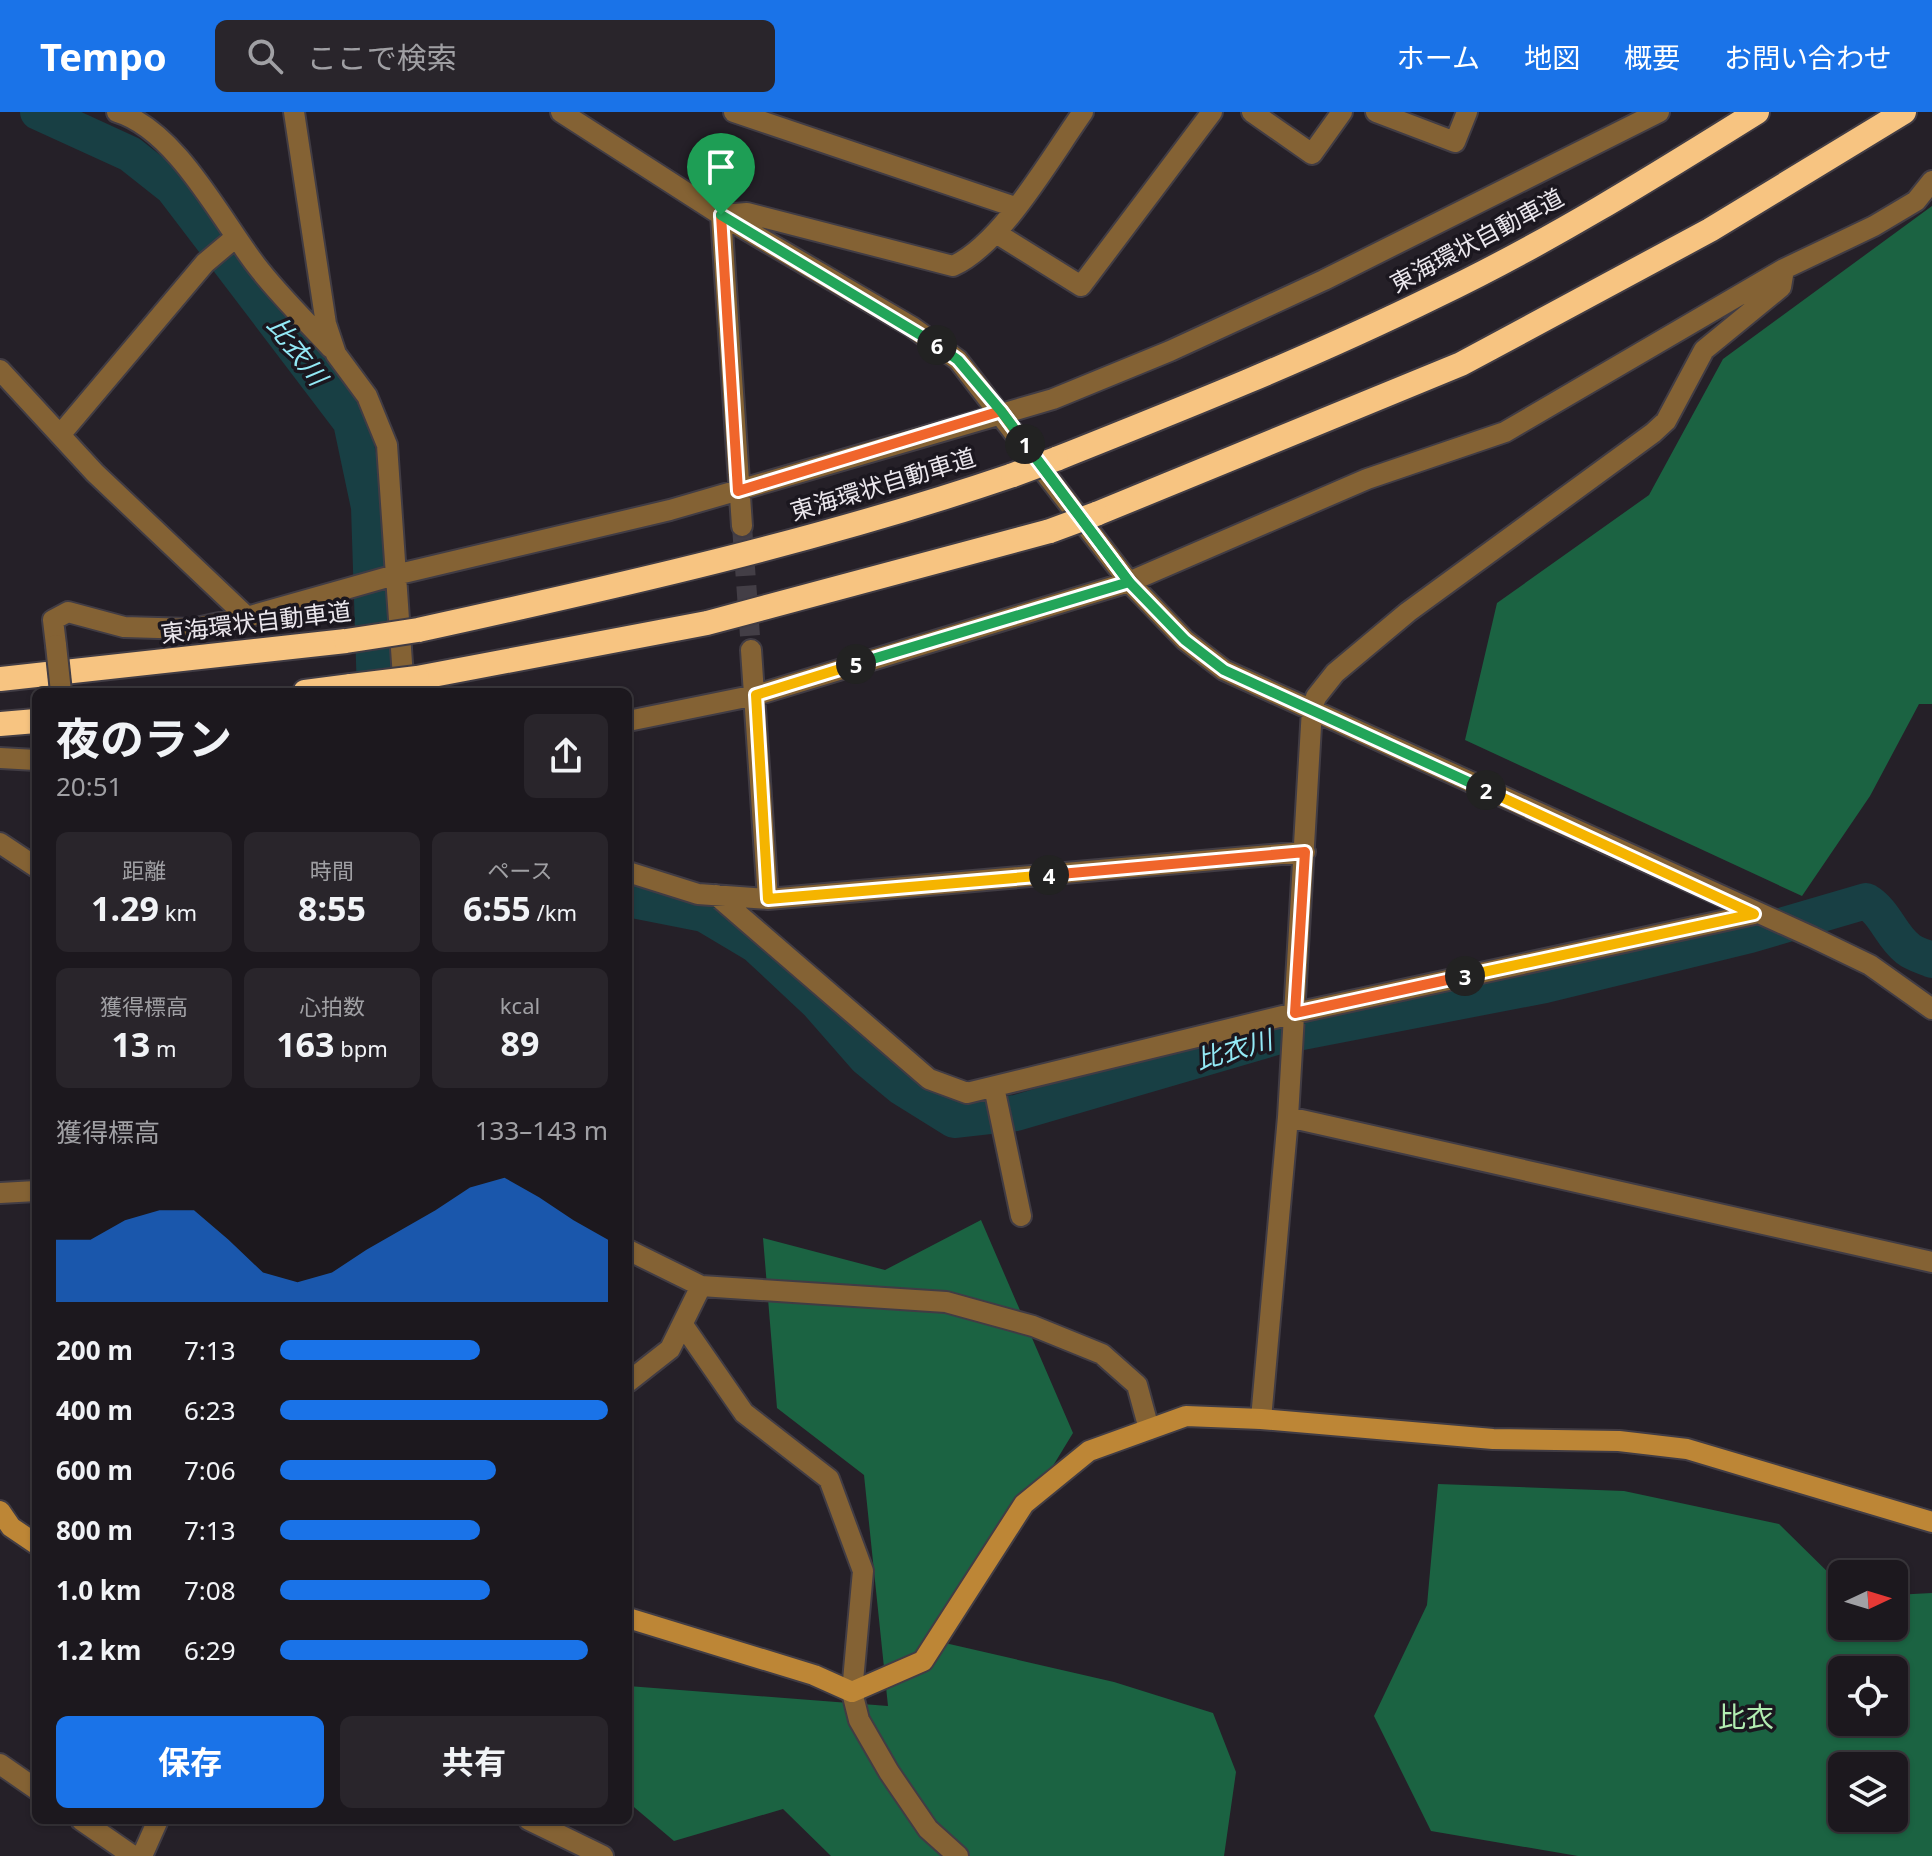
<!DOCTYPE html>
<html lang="ja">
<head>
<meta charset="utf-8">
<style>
	body { margin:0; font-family:"Noto Sans","Noto Sans JP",sans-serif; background:#29252b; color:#f1f3f6; height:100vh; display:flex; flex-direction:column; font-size:30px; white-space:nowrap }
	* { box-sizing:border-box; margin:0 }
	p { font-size:26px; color:#a0a0a4 }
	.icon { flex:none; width:44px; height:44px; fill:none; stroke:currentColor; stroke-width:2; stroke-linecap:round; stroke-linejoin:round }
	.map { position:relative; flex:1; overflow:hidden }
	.panel { position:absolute; left:32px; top:576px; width:600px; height:1136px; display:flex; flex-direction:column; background:#1c181e; border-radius:12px; box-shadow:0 2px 6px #0004,0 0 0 2px #3a373c }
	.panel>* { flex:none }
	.needle { width:52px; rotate:86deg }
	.fabs { position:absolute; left:1828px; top:1448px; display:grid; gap:16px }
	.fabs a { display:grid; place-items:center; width:80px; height:80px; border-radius:12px; background:#1c181e; box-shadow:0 2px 6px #0004,0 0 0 2px #3a373c; font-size:40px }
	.pin { position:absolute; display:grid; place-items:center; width:68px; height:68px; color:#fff; margin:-82px -34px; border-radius:50% 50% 50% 0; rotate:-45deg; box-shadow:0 0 8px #0007 }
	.pin .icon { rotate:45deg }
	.km { position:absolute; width:40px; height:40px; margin:-20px; border-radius:50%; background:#222; color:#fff; font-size:22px; line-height:40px; text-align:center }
	.round { display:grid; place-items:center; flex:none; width:84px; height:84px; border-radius:12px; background:#29252b }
	.head { display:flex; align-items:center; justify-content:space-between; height:136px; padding:0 24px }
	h1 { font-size:44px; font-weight:700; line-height:60px }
	.figures { display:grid; grid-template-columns:repeat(3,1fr); gap:12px; height:136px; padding:8px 24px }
	.figures div { display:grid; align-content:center; border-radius:12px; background:#29252b; text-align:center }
	.figures b { font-size:34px; font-weight:700 }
	.figures small { font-size:22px; font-weight:400 }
	.figures p { font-size:22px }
	.chart { height:224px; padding:16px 24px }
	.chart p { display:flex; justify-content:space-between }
	.chart svg { width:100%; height:144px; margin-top:8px; fill:#1a73e8; opacity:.7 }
	.action { display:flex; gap:16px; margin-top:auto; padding:16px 24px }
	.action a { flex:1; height:92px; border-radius:12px; background:#1a73e8; color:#fff; font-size:32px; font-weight:700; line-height:92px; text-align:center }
	.action a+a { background:#29252b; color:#f1f3f6 }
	ul { padding:0 24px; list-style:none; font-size:26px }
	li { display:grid; grid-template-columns:128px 96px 1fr; align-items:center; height:60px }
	li i { height:20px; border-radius:10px; background:#1a73e8 }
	header { display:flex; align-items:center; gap:48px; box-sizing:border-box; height:112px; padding:0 40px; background:#1a73e8; color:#fff }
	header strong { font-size:38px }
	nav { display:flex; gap:44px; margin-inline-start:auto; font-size:28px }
	.search { width:560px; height:72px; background:#29252b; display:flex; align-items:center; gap:20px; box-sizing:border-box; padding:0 28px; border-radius:12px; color:#a0a0a4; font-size:30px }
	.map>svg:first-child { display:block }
	.forest { fill:#1b6342; fill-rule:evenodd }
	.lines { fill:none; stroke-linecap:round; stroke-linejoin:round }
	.river { stroke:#183f44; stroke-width:36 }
	.street-tunnel { stroke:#433e46; stroke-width:20; stroke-dasharray:20 10; stroke-linecap:butt }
	.street-casing { stroke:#413c44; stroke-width:24 }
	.secondary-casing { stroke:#413c44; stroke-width:24 }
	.highway-casing { stroke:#413c44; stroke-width:28 }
	.street { stroke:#846234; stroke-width:20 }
	.secondary { stroke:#bd8636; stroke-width:20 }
	.highway { stroke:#f7c481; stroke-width:24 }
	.street-bridge-casing { stroke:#413c44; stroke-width:24; stroke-linecap:butt }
	.highway-bridge-casing { stroke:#413c44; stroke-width:28; stroke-linecap:butt }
	.street-bridge { stroke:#846234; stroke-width:20 }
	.highway-bridge { stroke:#f7c481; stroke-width:24 }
	.split-1-casing { stroke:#fff; stroke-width:16 }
	.split-2-casing { stroke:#fff; stroke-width:16 }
	.split-3-casing { stroke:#fff; stroke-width:16 }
	.split-4-casing { stroke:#fff; stroke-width:16 }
	.split-5-casing { stroke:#fff; stroke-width:16 }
	.split-6-casing { stroke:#fff; stroke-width:16 }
	.split-7-casing { stroke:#fff; stroke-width:16 }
	.split-1 { stroke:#f0652b; stroke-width:10 }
	.split-2 { stroke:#22a559; stroke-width:10 }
	.split-3 { stroke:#f5b400; stroke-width:10 }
	.split-4 { stroke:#f0652b; stroke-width:10 }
	.split-5 { stroke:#f5b400; stroke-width:10 }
	.split-6 { stroke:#22a559; stroke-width:10 }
	.split-7 { stroke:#22a559; stroke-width:10 }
	.labels { text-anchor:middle; stroke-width:7; stroke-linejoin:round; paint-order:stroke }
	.street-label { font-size:24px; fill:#ebe7ed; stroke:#1b171f }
	.water-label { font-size:26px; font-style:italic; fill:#93e9f6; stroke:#1b171f }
	.quarter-label { font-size:28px; fill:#b1ecb1; stroke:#1b171f }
</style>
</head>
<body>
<header>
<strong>Tempo</strong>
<div class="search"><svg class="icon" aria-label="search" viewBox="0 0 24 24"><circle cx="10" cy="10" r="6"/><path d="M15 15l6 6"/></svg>ここで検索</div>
<nav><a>ホーム</a><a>地図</a><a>概要</a><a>お問い合わせ</a></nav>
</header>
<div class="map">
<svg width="1932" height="1744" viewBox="0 0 1932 1744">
	<rect width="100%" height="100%" fill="#252028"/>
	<path class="forest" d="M1932,94V592H1919L1870,684L1802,784L1465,628L1497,491L1649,383L1723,247Z
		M981,1108L1073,1321L945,1531L1114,1570L1213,1601L1236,1660L1224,1744H831L783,1697L674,1729L628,1690V1574L888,1594L864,1363L777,1296L763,1126L885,1158Z
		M1438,1372L1624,1379L1779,1412L1842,1474V1514H1894V1483L1932,1481V1744H1578L1431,1719L1374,1604L1427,1493ZM1842,1558H1894V1610H1842ZM1842,1654H1894V1706H1842Z"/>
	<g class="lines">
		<path class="river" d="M38,0L130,42L173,76L351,310L369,395L375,580
			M628,787L704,802L756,833L817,890L866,946L901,975L954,1008L1016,1001L1276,925L1545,873L1750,823L1866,789C1886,801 1890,823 1908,837C1914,842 1925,845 1932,848"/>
		<path class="street-tunnel" d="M742,414L751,538"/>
		<g class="street-casing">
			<path id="street" d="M117,0C176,18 220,106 256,153C278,182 306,209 331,236
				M294,0L326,212L336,242L367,284L387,333L404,580
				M561,0L721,103L912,215L958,248L1129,470L1185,528L1224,558L1812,825L1870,853L1932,897
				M734,0L1015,95
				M1252,0L1312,42L1342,0
				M1376,0L1455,30L1467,0
				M721,103L747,101L953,154C1002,132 1051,45 1083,0
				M721,103L742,414
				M996,121L1081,174L1212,0
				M0,258L95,361L247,505
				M60,323L205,151L236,125
				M56,533L53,508L68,500L124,515L192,517L247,505L395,463L670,398L1053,287L1170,239L1324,168L1659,0
				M751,538L768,787
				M628,609L756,583L1129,470L1367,367L1505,320L1784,157L1874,114L1916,89L1932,69
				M0,646L36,648
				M0,731L36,755
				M628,760L698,782L768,787L1305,740
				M716,783L929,967L967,981L1295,901L1754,802
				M994,975L1021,1104
				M1288,1005L1932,1150
				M0,1081L36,1079
				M628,1138L701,1174L946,1190L1033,1214L1102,1242L1137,1273L1149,1317
				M683,1213L744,1301L829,1367L863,1459L852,1580L859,1608L889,1660L928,1717L958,1744
				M628,1270L670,1237L701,1174
				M1261,1307L1288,1005L1312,597L1316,585L1335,561L1408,500L1653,321L1666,309L1704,238L1781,175L1784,157
				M0,1652L36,1677
				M81,1708L133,1744
				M529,1708L603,1744
				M142,1744L158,1708"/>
		</g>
		<g class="secondary-casing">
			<path id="secondary" d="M0,1399L11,1415L36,1432
				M628,1506L814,1563L852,1580L923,1549L1024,1392L1089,1339L1186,1304L1261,1307L1493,1327L1619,1329L1687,1337L1932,1410"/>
		</g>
		<g class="highway-casing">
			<path id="highway" d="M1056,347C1184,296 1312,245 1436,184C1547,131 1653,65 1757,0
				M1096,402L1461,252L1710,118L1904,0
				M418,518C619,474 819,429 1013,363
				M417,566L707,511L1050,419
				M0,567L346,529
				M305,580L351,574
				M0,612L36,609"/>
		</g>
		<use href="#street" class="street"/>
		<use href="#secondary" class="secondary"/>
		<use href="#highway" class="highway"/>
		<g class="street-bridge-casing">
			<path id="street-bridge" d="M56,533L61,580"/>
		</g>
		<g class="highway-bridge-casing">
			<path id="highway-bridge" d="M1013,363L1056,347
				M1050,419L1096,402
				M346,529L418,518
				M351,574L417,566"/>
		</g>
		<use href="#street-bridge" class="street-bridge"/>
		<use href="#highway-bridge" class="highway-bridge"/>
	</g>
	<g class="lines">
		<g class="split-1-casing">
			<path id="split-1" d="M721,103L738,379L1001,299L1025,332"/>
		</g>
		<g class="split-2-casing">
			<path id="split-2" d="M1025,332L1129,470L1185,528L1224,558L1486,678"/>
		</g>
		<g class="split-3-casing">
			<path id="split-3" d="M1465,864L1754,802L1486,678"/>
		</g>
		<g class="split-4-casing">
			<path id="split-4" d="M1049,763L1305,740L1295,901L1465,864"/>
		</g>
		<g class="split-5-casing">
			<path id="split-5" d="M856,552L756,583L768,787L1049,763"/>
		</g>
		<g class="split-6-casing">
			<path id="split-6" d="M856,552L1129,470L1001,299L958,248L937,233"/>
		</g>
		<g class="split-7-casing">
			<path id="split-7" d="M721,103L937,233"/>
		</g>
		<use href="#split-1" class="split-1"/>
		<use href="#split-2" class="split-2"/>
		<use href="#split-3" class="split-3"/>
		<use href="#split-4" class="split-4"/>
		<use href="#split-5" class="split-5"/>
		<use href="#split-6" class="split-6"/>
		<use href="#split-7" class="split-7"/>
	</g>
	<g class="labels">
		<g class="street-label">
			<text transform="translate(1477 129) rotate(-28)" y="8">東海環状自動車道</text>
			<text transform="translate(883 373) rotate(-17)" y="8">東海環状自動車道</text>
			<text transform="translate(256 511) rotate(-7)" y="8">東海環状自動車道</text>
		</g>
		<g class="water-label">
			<text transform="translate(297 239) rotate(53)" y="9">比衣川</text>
			<text transform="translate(1234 938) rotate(-16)" y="9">比衣川</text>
		</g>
		<g class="quarter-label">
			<text x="1746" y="1615">比衣</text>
		</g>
	</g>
</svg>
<div class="fabs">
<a><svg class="needle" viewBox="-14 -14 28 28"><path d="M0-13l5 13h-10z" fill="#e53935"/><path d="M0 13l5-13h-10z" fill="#a0a0a4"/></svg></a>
<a><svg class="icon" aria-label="locate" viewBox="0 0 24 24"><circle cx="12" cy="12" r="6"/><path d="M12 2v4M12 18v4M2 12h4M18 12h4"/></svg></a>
<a><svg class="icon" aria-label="layers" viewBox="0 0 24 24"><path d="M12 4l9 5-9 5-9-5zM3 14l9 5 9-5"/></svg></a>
</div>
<div class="pin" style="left:721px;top:103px;background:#1e9e55"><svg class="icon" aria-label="arrive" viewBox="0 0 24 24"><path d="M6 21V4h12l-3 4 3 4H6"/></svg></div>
<b class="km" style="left:1025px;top:332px">1</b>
<b class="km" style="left:1486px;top:678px">2</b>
<b class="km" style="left:1465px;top:864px">3</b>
<b class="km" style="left:1049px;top:763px">4</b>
<b class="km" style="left:856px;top:552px">5</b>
<b class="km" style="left:937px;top:233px">6</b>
<section class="panel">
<div class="head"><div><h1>夜のラン</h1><p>20:51</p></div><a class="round"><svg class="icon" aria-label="share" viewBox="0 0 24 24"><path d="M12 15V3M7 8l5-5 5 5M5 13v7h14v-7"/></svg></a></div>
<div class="figures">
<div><p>距離</p><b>1.29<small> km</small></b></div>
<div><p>時間</p><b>8:55</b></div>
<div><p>ペース</p><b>6:55<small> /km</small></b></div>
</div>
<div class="figures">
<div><p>獲得標高</p><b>13<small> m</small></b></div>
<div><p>心拍数</p><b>163<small> bpm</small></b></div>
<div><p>kcal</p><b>89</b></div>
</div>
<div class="chart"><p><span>獲得標高</span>133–143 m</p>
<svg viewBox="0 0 160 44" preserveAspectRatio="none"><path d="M0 44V25L10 25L20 19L30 16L40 16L50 25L60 35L70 38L80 35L90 28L100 22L110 16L120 9L130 6L140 12L150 19L160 25V44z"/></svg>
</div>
<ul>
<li><b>200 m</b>7:13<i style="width:61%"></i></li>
<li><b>400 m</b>6:23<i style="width:100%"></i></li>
<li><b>600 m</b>7:06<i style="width:66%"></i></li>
<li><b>800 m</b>7:13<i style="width:61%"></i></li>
<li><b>1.0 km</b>7:08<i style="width:64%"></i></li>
<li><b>1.2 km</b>6:29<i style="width:94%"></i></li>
</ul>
<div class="action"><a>保存</a><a>共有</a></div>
</section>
</div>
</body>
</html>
